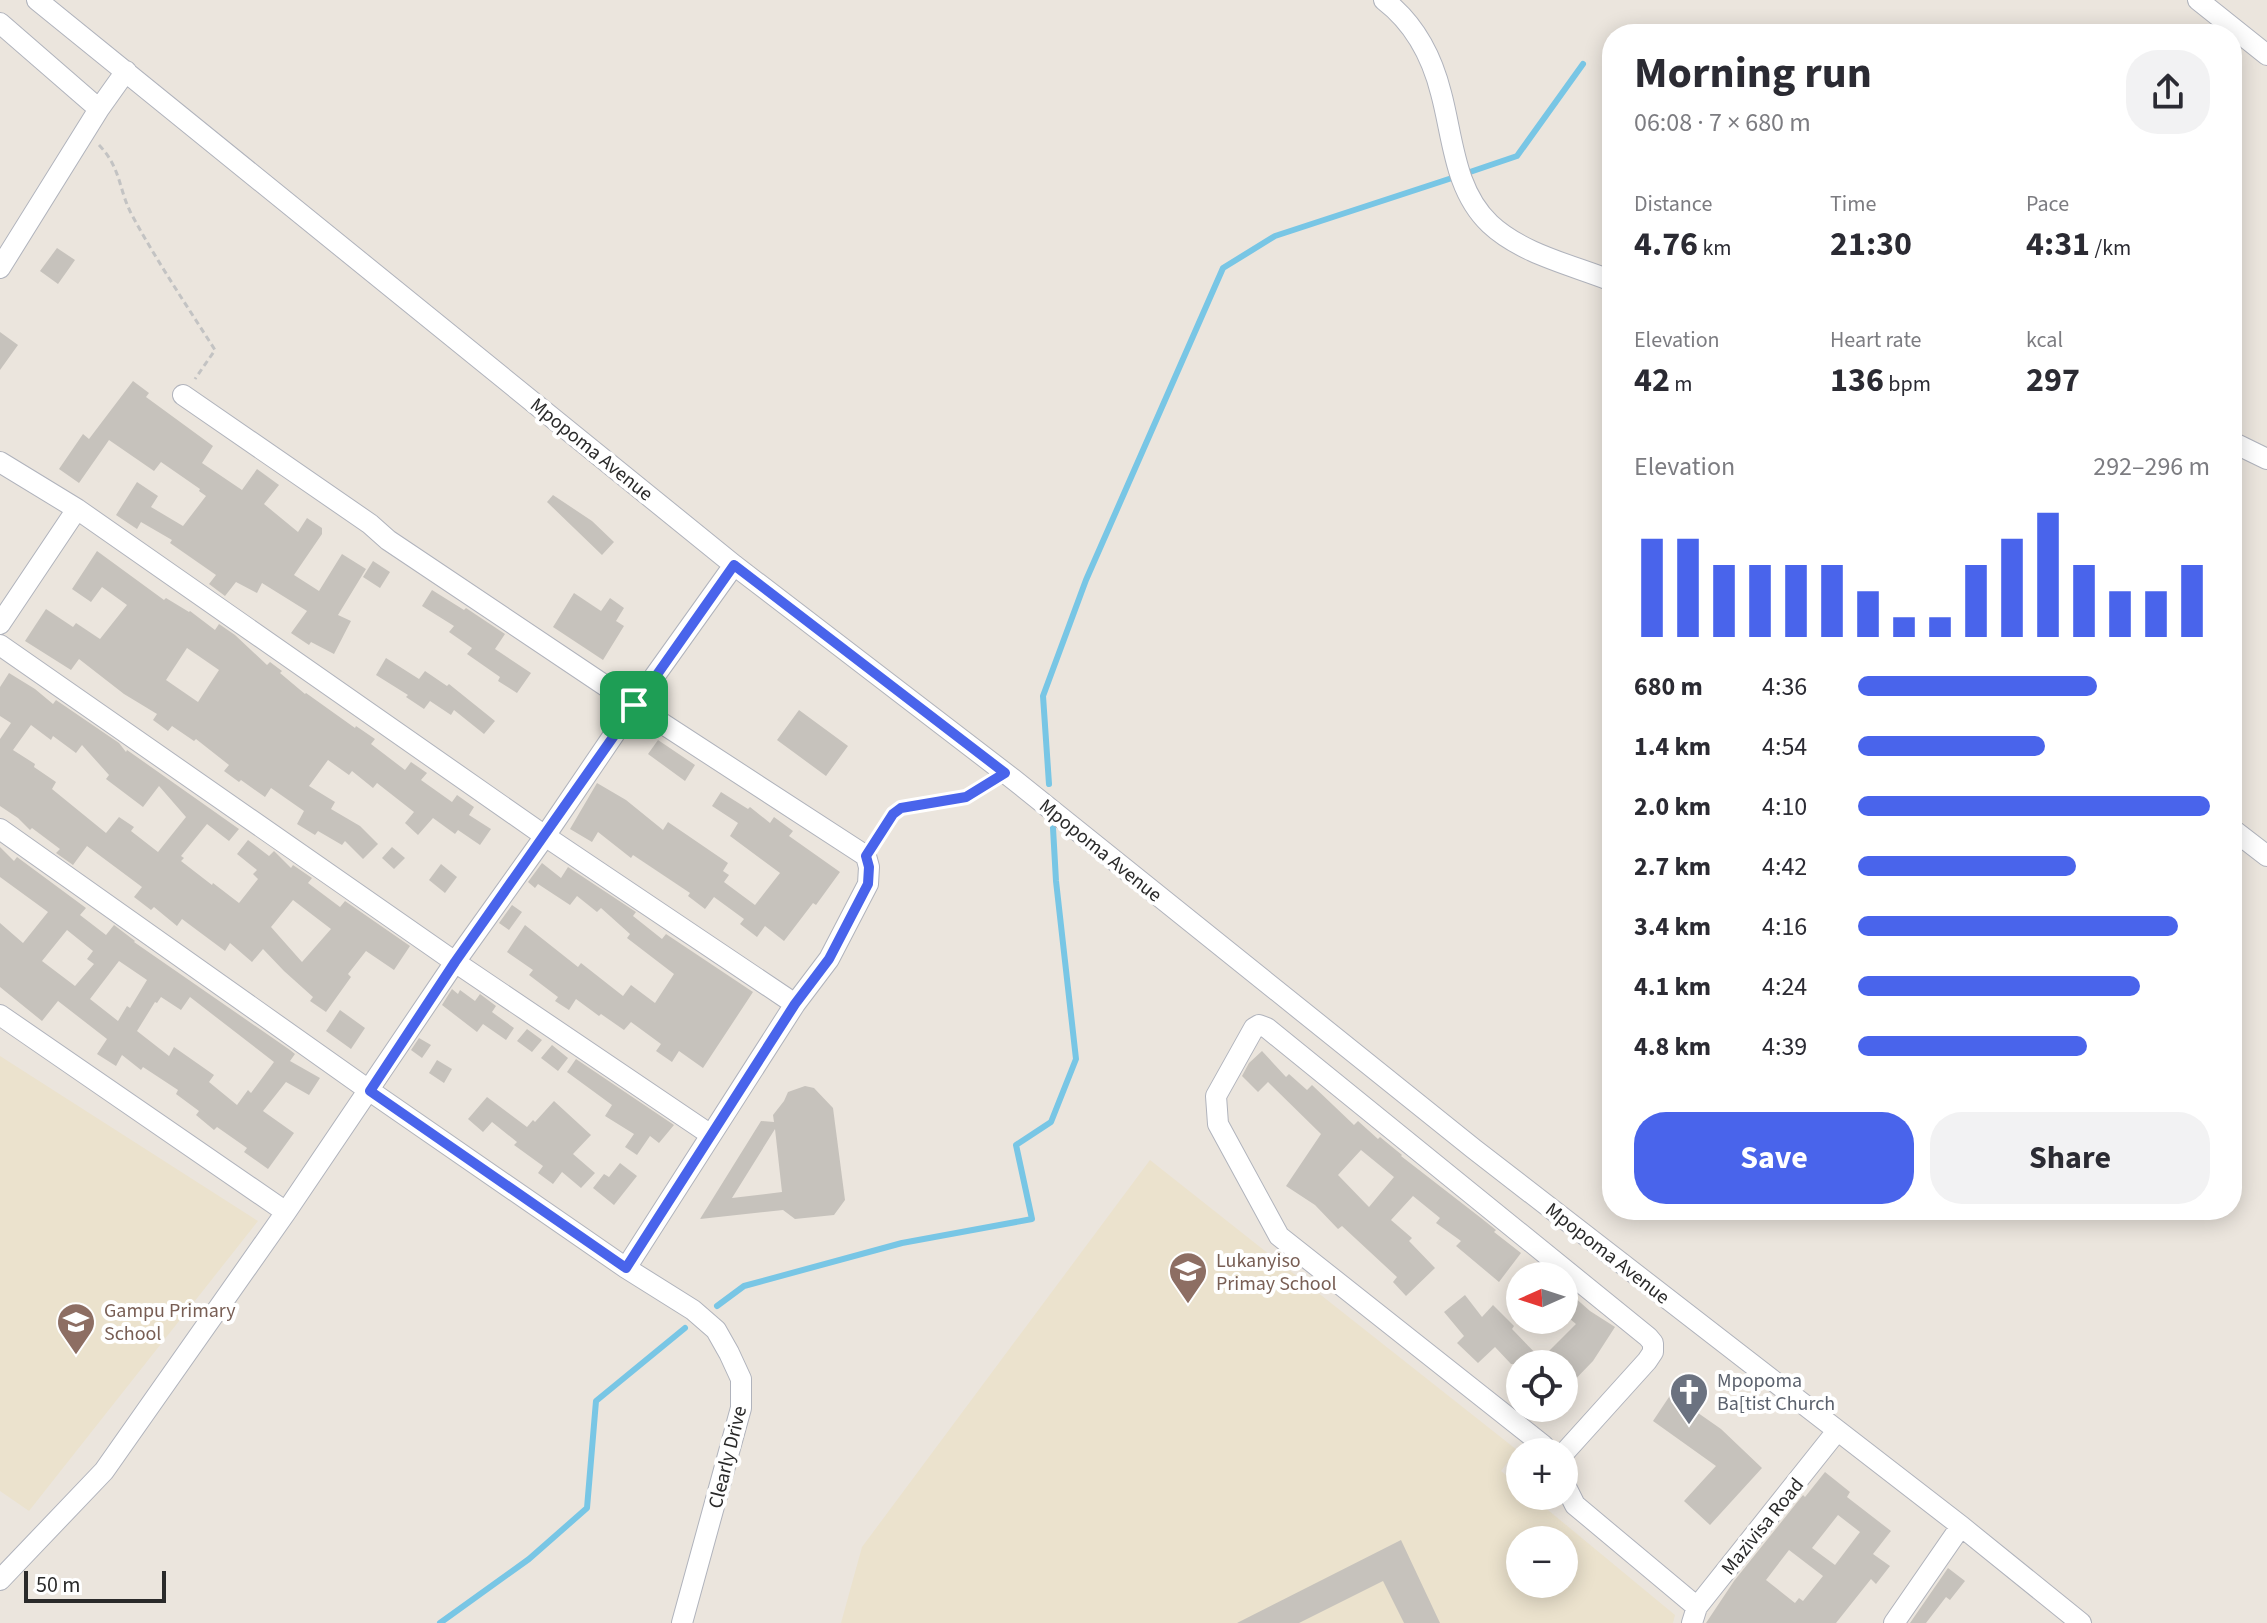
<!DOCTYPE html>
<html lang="en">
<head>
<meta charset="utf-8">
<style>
	body { margin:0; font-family:"Source Sans 3",sans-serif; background:#f2f2f3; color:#2b2b33; height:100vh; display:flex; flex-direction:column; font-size:30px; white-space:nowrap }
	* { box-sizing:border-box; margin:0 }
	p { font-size:26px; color:#7c7c81 }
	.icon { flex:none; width:44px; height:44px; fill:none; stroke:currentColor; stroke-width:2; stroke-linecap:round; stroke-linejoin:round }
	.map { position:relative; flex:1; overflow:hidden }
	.sheet { position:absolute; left:1602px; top:24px; width:640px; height:1196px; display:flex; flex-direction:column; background:#fff; border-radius:32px; box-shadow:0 4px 20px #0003 }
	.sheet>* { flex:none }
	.needle { width:52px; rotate:267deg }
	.tools { position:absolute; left:1506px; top:1262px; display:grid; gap:16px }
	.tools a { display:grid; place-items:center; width:72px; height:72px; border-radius:50%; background:#fff; box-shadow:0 4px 20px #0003; font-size:40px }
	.scale { position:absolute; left:24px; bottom:20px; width:142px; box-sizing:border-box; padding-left:8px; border:4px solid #2a2a2a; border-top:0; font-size:22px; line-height:28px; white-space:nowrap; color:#2a2a2a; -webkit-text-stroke:6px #fff; paint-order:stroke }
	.pin { position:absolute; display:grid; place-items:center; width:68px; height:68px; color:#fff; margin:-34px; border-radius:16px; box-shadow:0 4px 12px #0006 }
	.round { display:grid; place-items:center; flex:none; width:84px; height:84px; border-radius:32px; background:#f2f2f3 }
	.head { display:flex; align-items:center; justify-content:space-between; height:136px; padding:0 32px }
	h1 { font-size:44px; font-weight:700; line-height:60px }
	.stats { display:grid; grid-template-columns:repeat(3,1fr); gap:12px; height:136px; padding:8px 32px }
	.stats div { display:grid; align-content:center }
	.stats b { font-size:34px; font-weight:700 }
	.stats small { font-size:22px; font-weight:400 }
	.stats p { font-size:22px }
	.chart { height:224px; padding:16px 32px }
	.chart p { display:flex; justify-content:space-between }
	.chart svg { width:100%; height:144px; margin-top:8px; stroke:#4964eb; stroke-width:6 }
	.button { display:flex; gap:16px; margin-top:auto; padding:16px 32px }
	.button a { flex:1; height:92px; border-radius:32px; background:#4964eb; color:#fff; font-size:32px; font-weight:700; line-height:92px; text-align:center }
	.button a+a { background:#f2f2f3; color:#2b2b33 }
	ul { padding:0 32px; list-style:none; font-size:26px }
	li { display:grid; grid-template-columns:128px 96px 1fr; align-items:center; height:60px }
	li i { height:20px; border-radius:10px; background:#4964eb }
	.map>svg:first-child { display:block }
	.education { fill:#ebe2cd; fill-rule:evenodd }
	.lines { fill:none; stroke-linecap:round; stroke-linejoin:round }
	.stream { stroke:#78c6e5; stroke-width:6 }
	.building { fill:#c6c2bc; fill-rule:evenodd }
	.minor-casing { stroke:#b0b3bc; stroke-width:22 }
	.path { stroke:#c3c3c3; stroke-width:3; stroke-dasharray:6 4; stroke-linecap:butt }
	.minor { stroke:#fff; stroke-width:20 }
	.route-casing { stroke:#fff; stroke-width:16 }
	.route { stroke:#4964eb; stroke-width:10 }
	.labels { text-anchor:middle; stroke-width:8; stroke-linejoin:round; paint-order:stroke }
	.street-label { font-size:20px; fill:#2a2a2a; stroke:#fff }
	.education-label { font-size:20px; fill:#785e54; stroke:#fff; text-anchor:start }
	.worship-label { font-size:20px; fill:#5b616d; stroke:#fff; text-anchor:start }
</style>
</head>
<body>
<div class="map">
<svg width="2267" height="1623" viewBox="0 0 2267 1623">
	<rect width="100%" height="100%" fill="#ebe5dd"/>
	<path class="education" d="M0,1056L258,1221L29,1511L0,1491Z
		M1150,1160L1517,1450L1501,1471L1520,1487V1496H1531L1675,1615L1673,1623H841L862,1547ZM1520,1540H1564V1584H1520Z"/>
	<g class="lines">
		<path class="stream" d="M1467,173L1517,156L1583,64
			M1049,784L1043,696L1086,580L1223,268L1275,236L1452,178
			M717,1306L744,1286L902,1243L1032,1219L1016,1145L1051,1122L1076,1059L1056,881L1053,828
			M440,1623L529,1559L587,1508L596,1401L685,1328"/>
	</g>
	<path class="building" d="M57,248L75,260L58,284L40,271Z
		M0,332L18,345L0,370Z
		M133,381L149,393L146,397L213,446L202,463L242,490L257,469L279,485L264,504L298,532L307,518L322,528V534L294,575L319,591L342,554L366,569L338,615L351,621L334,654L311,642L309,645L291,633L307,611L262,583L257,593L236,582L225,596L209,584L216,575L170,543L172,540L141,522L137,529L116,515L137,482L158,496L151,507L183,526L206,496L199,491L200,489L161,462L154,471L109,440L79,483L59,469L83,434L89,439Z
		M553,495L592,521L614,542L602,555L547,502Z
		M97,551L164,600L166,598L189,612L190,611L215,630L219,624L235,635L267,665L270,662L282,671L280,673L305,694L306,693L355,728L356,726L375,739L371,744L405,770L411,762L427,773L421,780L452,802L457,795L474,807L469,815L491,829L480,845L458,830L455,834L433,818L418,835L405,823L414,812L377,783L373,788L352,771L349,775L328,760L309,786L335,802L331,809L360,826L378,844L363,859L345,841L342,845L318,831L315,835L297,824L304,811L271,788L265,797L241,780L239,782L224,771L229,765L196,739L194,741L172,726L168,731L153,720L157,714L124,694L79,659L71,670L25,641L46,609L73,627L76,623L100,639L127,605L102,587L91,602L72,589ZM187,648L219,670L198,702L166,680Z
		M373,561L390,572L380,588L363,577Z
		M432,590L464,610L466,608L505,634L495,649L531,673L517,693L498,681L500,677L467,654L472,648L449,632L454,626L422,606Z
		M574,593L601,611L610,598L624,608L616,621L624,626L603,660L553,627Z
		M386,658L419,679L425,671L447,686L449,684L495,721L484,734L454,710L451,715L430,701L424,709L406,697L408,695L376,675Z
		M9,673L35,689L53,704L56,700L119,743L126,752L127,750L239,829L229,841L207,824L181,856L184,858L181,861L212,885L213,883L239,903L258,879L253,874L257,870L237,854L248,840L269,856L274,851L291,868L293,865L312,878L308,883L340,907L345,901L410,946L394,970L366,951L348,974L351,977L326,1012L310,1001L313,997L284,971L263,949L252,962L230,943L225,951L182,919L177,926L154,907L151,910L134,897L142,887L87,846L73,865L56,853L60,849L32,828L30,830L18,818L0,806V739L11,723L0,716V687ZM31,725L51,740L53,736L76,753L82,745L109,775L106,779L143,807L159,786L186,817L158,852L131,831L134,827L119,817L106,833L52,789L56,782L34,767L35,764L13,750ZM293,900L331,929L302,962L271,927Z
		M799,710L848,746L826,776L777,740Z
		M658,740L695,765L685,781L648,754Z
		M597,783L626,800L663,830L668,822L728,863L723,871L729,875L724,882L755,905L780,873L730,836L738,823L712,806L721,792L748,809L750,807L770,823L774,817L793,831L789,836L840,872L816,905L813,903L784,941L765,926L757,937L740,924L744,919L714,897L705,909L688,896L690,893L633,855L631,858L598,832L592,842L570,829Z
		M0,847L14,861L17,857L86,908L80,915L106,935L114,925L135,941L134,942L290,1050L295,1054L290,1061L320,1078L309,1095L286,1082L263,1111L294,1133L268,1169L244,1152L247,1148L217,1127L214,1130L196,1115L199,1111L176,1094L178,1090L143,1067L141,1070L122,1055L116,1066L97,1054L107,1039L58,1001L42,1021L0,987V923L23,943L48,912L0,877ZM67,930L93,951L87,959L94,964L75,986L42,961ZM119,961L147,980L130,1008L127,1006L118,1021L90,999ZM161,997L181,1010L190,997L274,1062L251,1093L248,1090L237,1105L209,1082L214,1075L174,1047L169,1056L137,1031L155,1002L157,1003Z
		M392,847L405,858L394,869L382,858Z
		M542,863L561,878L568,867L636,912L633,916L662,939L666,934L753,992L703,1068L679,1051L672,1062L656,1051L661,1044L631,1022L624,1030L601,1014L599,1016L576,999L569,1010L555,1001L558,997L529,975L533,970L507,952L525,925L578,967L581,963L623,996L631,985L655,1003L674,974L627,938L630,934L601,908L597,912L577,896L570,905L538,884L535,888L528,882Z
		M441,864L457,877L445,893L429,880Z
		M512,905L522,912L509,930L499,923Z
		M452,989L458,994L460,990L475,1001L480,994L496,1006L492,1012L514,1028L506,1040L483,1024L477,1032L442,1005Z
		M340,1010L365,1028L351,1049L326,1031Z
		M527,1029L542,1040L532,1052L517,1041Z
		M419,1038L431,1045L422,1058L411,1050Z
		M552,1045L568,1058L558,1071L541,1058Z
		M1262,1051L1286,1077L1289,1074L1307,1090L1312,1085L1354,1125L1358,1121L1378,1139L1380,1137L1402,1155L1401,1156L1481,1218L1496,1230L1494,1232L1521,1253L1499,1282L1456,1246L1461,1241L1436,1223L1440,1218L1413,1196L1391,1220L1412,1238L1409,1241L1435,1268L1406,1296L1393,1282L1397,1277L1342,1226L1338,1229L1315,1205L1286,1186L1321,1134L1268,1082L1258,1092L1242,1076L1249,1063ZM1361,1150L1394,1177L1369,1207L1338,1175Z
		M576,1059L674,1125L659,1143L650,1136L637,1155L625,1147L634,1134L605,1116L612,1105L567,1072Z
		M437,1060L452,1069L444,1083L429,1073Z
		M805,1086L814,1088L833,1108L845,1200L834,1215L795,1219L783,1210L700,1219L761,1121L774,1122L773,1115L784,1101L788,1092ZM775,1129L782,1192L732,1198Z
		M487,1097L527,1127L533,1120L535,1122L554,1101L591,1135L573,1154L595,1173L581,1188L562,1172L553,1184L538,1173L543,1166L514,1145L517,1142L492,1122L483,1132L468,1119Z
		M620,1163L637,1176L614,1205L593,1188L604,1174L609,1177Z
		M1564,1288L1590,1311L1615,1327L1593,1361L1564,1391V1364H1511L1495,1347L1478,1363L1457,1343L1464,1336L1444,1312L1465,1295L1482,1317L1493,1305L1514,1326L1512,1329L1541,1359L1576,1324L1564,1314Z
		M1671,1394L1721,1429L1762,1468L1710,1525L1684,1501L1716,1466L1653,1421Z
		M1825,1472L1850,1492L1847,1497L1891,1531L1873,1554L1890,1566L1876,1584L1871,1579L1836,1623H1706L1734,1581L1803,1495L1805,1497ZM1838,1515L1860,1532L1835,1565L1812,1548ZM1789,1550L1823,1576L1803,1601L1799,1598L1795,1603L1766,1580Z
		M1401,1540L1440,1623H1404L1383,1581L1299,1623H1237Z
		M1948,1568L1965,1581L1950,1600L1946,1597L1926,1623H1910Z"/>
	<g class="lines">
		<g class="minor-casing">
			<path id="minor" d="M37,0L734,565L1013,779L1474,1149L1961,1526L2081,1623
				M1384,0C1414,23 1432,57 1441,93C1453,137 1454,190 1490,224C1522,254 1572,265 1612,281
				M2198,0L2267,55
				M0,23L99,109
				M0,268L99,109L126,71
				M183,395L370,524L388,540L634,705L866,856L869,867L868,884L829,959L795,1004L626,1268
				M2232,442L2267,459
				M0,462L77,509L545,836L795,1004
				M0,624L77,509
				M0,645L455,962L711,1135
				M0,829L370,1091L626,1268L693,1310L716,1330L729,1353L741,1379V1408L682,1623
				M2232,829L2267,856
				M0,1015L286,1212
				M1548,1452L1543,1445L1279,1236L1218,1124L1216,1096L1254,1028L1259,1025L1267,1028L1648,1337L1653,1343V1352L1647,1361L1564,1453
				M1564,1483L1575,1505L1697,1607
				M0,1580L104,1471L286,1212L455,962L545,836L634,705L734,565
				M1692,1623L1697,1607L1837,1431
				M1894,1623L1961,1526"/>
		</g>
		<path class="path" d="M99,145C122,169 118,190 133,217C158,263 187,306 215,350L195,379
			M878,840L893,814L901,808L966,797L989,784"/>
		<use href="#minor" class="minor"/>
	</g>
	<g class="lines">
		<g class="route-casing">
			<path id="route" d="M734,565L1005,773L966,797L901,808L893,814L866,856L869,867L868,884L829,959L795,1004L626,1268L370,1091L455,962Z"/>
		</g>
		<use href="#route" class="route"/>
	</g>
	<defs>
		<g id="school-pin" transform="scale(2)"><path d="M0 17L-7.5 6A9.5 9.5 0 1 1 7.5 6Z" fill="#8d6e63" stroke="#fff"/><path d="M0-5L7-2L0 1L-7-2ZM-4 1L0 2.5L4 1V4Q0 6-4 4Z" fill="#fff"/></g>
		<g id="church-pin" transform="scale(2)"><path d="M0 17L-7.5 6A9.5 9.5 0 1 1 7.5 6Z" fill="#6b7280" stroke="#fff"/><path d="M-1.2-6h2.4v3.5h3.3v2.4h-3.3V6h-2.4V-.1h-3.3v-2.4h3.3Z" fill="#fff"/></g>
	</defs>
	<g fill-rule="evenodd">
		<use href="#school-pin" x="1188" y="1271"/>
		<use href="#school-pin" x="76" y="1322"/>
		<use href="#church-pin" x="1689" y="1392"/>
	</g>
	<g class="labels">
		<g class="street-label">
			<text transform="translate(592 449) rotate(39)" y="7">Mpopoma Avenue</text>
			<text transform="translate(1101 850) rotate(39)" y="7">Mpopoma Avenue</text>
			<text transform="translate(1608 1253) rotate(38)" y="7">Mpopoma Avenue</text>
			<text transform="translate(727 1457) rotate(-76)" y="7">Clearly Drive</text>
			<text transform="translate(1762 1526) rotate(-51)" y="7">Mazivisa Road</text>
		</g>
		<g class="education-label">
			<text x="1216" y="1267">Lukanyiso<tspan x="1216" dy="23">Primay School</tspan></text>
			<text x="104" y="1317">Gampu Primary<tspan x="104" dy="23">School</tspan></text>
		</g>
		<g class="worship-label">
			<text x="1717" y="1387">Mpopoma<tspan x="1717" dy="23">Ba[tist Church</tspan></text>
		</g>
	</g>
</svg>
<div class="tools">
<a><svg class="needle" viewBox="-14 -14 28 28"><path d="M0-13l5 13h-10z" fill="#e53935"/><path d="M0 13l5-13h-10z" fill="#7c7c81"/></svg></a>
<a><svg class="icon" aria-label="locate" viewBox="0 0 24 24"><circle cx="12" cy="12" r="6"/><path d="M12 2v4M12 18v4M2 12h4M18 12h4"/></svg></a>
<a>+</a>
<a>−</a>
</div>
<div class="scale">50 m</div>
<div class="pin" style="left:634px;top:705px;background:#1e9e55"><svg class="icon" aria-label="arrive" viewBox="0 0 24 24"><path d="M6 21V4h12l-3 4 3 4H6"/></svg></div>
<section class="sheet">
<div class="head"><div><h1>Morning run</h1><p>06:08 · 7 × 680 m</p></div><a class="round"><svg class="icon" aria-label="share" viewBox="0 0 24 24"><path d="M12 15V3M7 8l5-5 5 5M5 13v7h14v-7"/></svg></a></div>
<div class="stats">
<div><p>Distance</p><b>4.76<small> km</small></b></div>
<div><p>Time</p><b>21:30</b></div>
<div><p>Pace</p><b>4:31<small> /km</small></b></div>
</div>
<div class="stats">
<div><p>Elevation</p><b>42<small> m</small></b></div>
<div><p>Heart rate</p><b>136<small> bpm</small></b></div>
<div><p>kcal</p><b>297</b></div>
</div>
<div class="chart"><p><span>Elevation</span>292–296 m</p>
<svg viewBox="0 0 160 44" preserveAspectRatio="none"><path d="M5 44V14M15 44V14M25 44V22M35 44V22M45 44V22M55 44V22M65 44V30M75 44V38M85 44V38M95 44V22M105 44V14M115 44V6M125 44V22M135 44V30M145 44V30M155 44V22"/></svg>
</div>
<ul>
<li><b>680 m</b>4:36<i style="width:68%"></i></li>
<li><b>1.4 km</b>4:54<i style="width:53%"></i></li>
<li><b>2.0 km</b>4:10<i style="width:100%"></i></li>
<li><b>2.7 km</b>4:42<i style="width:62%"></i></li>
<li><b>3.4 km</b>4:16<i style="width:91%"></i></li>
<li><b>4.1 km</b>4:24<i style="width:80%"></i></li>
<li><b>4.8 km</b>4:39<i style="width:65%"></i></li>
</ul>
<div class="button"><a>Save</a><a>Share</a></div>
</section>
</div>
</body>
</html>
